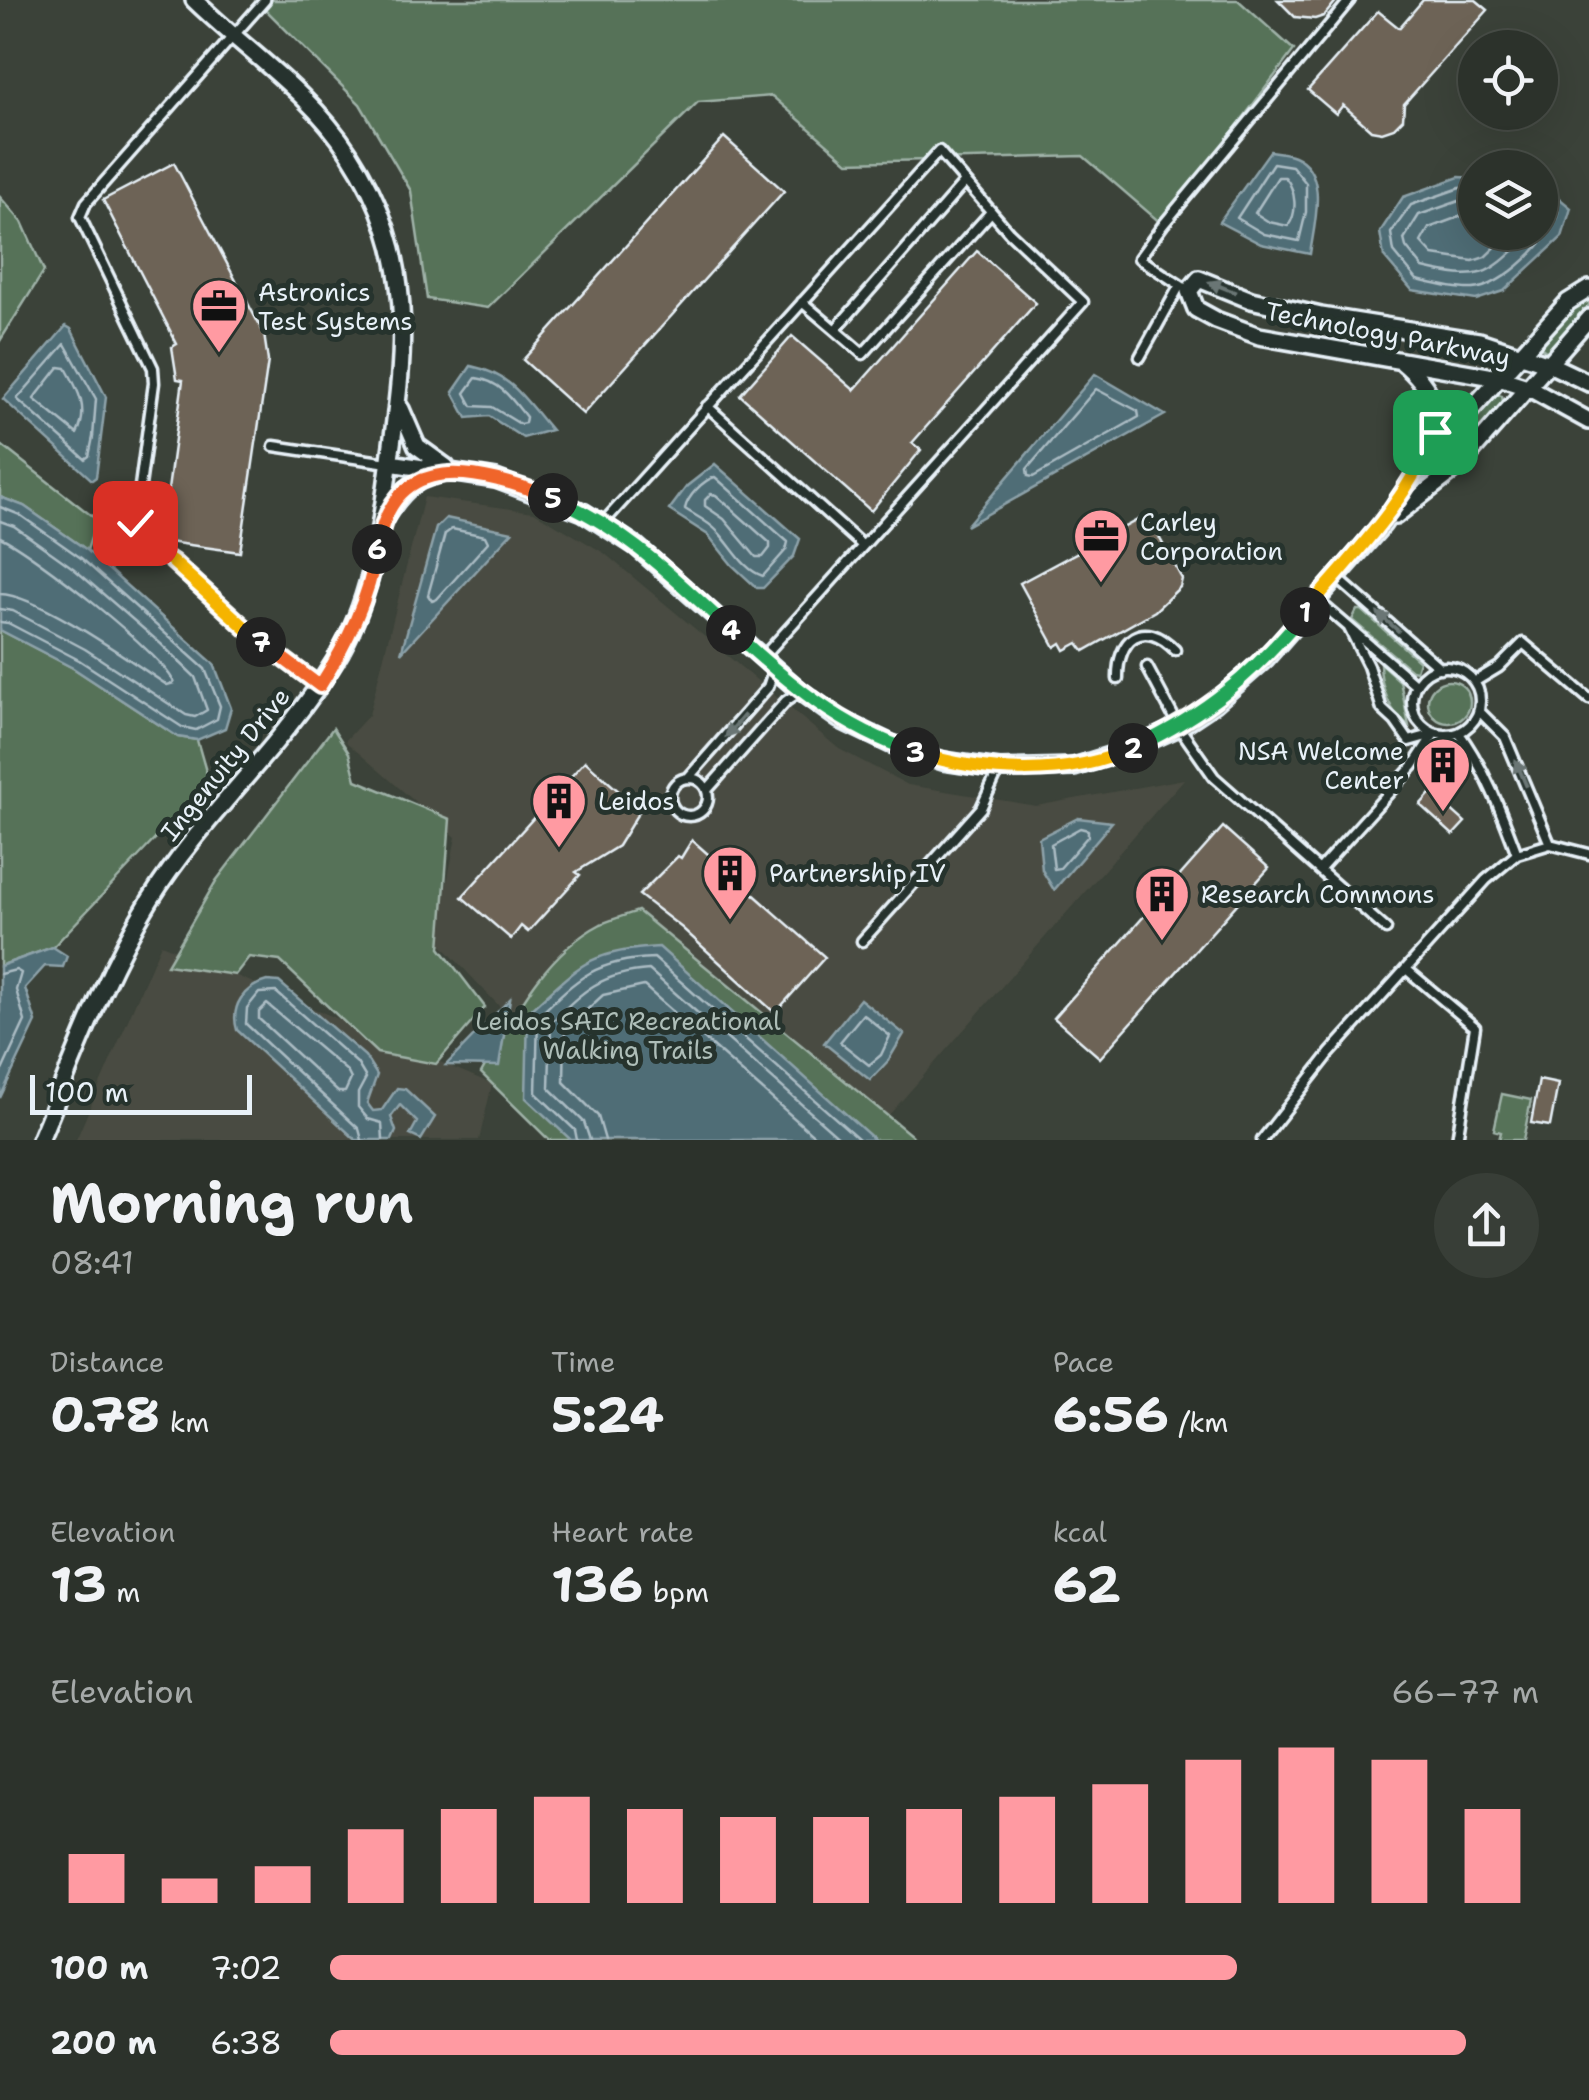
<!DOCTYPE html>
<html lang="en">
<head>
<meta charset="utf-8">
<style>
	body { margin:0; font-family:"Shantell Sans",sans-serif; background:#383e37; color:#f1f3f6; height:100vh; display:flex; flex-direction:column; font-size:38px; white-space:nowrap }
	* { box-sizing:border-box; margin:0 }
	p { font-size:32px; color:#a6aaa9 }
	.icon { flex:none; width:55px; height:55px; fill:none; stroke:currentColor; stroke-width:2; stroke-linecap:round; stroke-linejoin:round }
	.map { position:relative; height:1140px; overflow:hidden }
	.details { display:flex; flex-direction:column; background:#2c322b; flex:1 }
	.details>* { flex:none }
	.tools { position:absolute; left:1458px; top:30px; display:grid; gap:20px }
	.tools a { display:grid; place-items:center; width:100px; height:100px; border-radius:50%; background:#2c322b; box-shadow:0 10px 40px #0002,0 0 0 2px #484d47; font-size:50px }
	.scale { position:absolute; left:30px; bottom:25px; width:222px; box-sizing:border-box; padding-left:10px; border:5px solid #e8f1f8; border-top:0; font-size:28px; line-height:35px; white-space:nowrap; color:#e8f1f8; -webkit-text-stroke:8px #26332d; paint-order:stroke }
	.pin { position:absolute; display:grid; place-items:center; width:85px; height:85px; color:#fff; margin:-42px; border-radius:20px; box-shadow:0 5px 15px #0006 }
	.km { position:absolute; width:50px; height:50px; margin:-25px; border-radius:50%; background:#222; color:#fff; font-size:28px; line-height:50px; text-align:center }
	.round { display:grid; place-items:center; flex:none; width:105px; height:105px; border-radius:52px; background:#383e37 }
	.head { display:flex; align-items:center; justify-content:space-between; height:170px; padding:0 50px }
	h1 { font-size:55px; font-weight:700; line-height:75px }
	.stats { display:grid; grid-template-columns:repeat(3,1fr); gap:15px; height:170px; padding:10px 50px }
	.stats div { display:grid; align-content:center }
	.stats b { font-size:50px; font-weight:700 }
	.stats small { font-size:28px; font-weight:400 }
	.stats p { font-size:28px }
	.chart { height:280px; padding:20px 50px }
	.chart p { display:flex; justify-content:space-between }
	.chart svg { width:100%; height:180px; margin-top:10px; stroke:#ff9aa2; stroke-width:6 }
	ul { padding:0 50px; list-style:none; font-size:32px }
	li { display:grid; grid-template-columns:160px 120px 1fr; align-items:center; height:75px }
	li i { height:25px; border-radius:12px; background:#ff9aa2 }
	.map>svg:first-child { display:block }
	.built { fill:#4a4c42 }
	.green { fill:#567258; stroke:#9fb2a8; stroke-width:2.5 }
	.water { fill:#506d76; stroke:#8da2aa; stroke-width:2.5 }
	.lines { fill:none; stroke-linecap:round; stroke-linejoin:round }
	.shore { stroke:#abbcc4; stroke-width:2.5 }
	.building { fill:#6d6456; stroke:#e8f1f8; stroke-width:2.5 }
	.lane-casing { stroke:#e8f1f8; stroke-width:15 }
	.street-casing { stroke:#e8f1f8; stroke-width:22 }
	.lane { stroke:#26332d; stroke-width:8 }
	.street { stroke:#26332d; stroke-width:15 }
	.oneway { fill:#6a7674 }
	.split-1-casing { stroke:#fff; stroke-width:20 }
	.split-2-casing { stroke:#fff; stroke-width:20 }
	.split-3-casing { stroke:#fff; stroke-width:20 }
	.split-4-casing { stroke:#fff; stroke-width:20 }
	.split-5-casing { stroke:#fff; stroke-width:20 }
	.split-6-casing { stroke:#fff; stroke-width:20 }
	.split-7-casing { stroke:#fff; stroke-width:20 }
	.split-8-casing { stroke:#fff; stroke-width:20 }
	.split-1 { stroke:#f5b400; stroke-width:12 }
	.split-2 { stroke:#22a559; stroke-width:12 }
	.split-3 { stroke:#f5b400; stroke-width:12 }
	.split-4 { stroke:#22a559; stroke-width:12 }
	.split-5 { stroke:#22a559; stroke-width:12 }
	.split-6 { stroke:#f0652b; stroke-width:12 }
	.split-7 { stroke:#f0652b; stroke-width:12 }
	.split-8 { stroke:#f5b400; stroke-width:12 }
	.labels { text-anchor:middle; stroke-width:10; stroke-linejoin:round; paint-order:stroke }
	.poi-label { font-size:25px; fill:#e8f1f8; stroke:#26332d; text-anchor:start }
	.street-label { font-size:25px; fill:#e8f1f8; stroke:#26332d }
	.park-label { font-size:25px; fill:#aebeb8; stroke:#26332d }
</style>
</head>
<body>
<div class="map">
<svg width="1589" height="1140" viewBox="0 0 1589 1140">
	<rect width="100%" height="100%" fill="#3b4239"/>
	<filter id="ink" filterUnits="userSpaceOnUse"><feTurbulence type="fractalNoise" baseFrequency=".01" numOctaves="2"/><feDisplacementMap in="SourceGraphic" scale="20" xChannelSelector="R" yChannelSelector="G"/><feConvolveMatrix kernelMatrix="1 2 1 2 8 2 1 2 1" color-interpolation-filters="sRGB"/></filter>
	<g filter="url(#ink)">
		<path class="built" d="M424,497L534,512L604,553L839,749L908,785L1036,806L1184,779L867,1140L517,1025L436,939L456,837L345,741L369,715Z
			M161,944L492,1084L479,1140H76Z"/>
		<path class="green" d="M256,0H1238L1294,50L1163,225L1083,156L848,162L772,96L698,102L488,308L427,299L411,191L360,104Z
			M0,197L22,222L44,271L0,341Z
			M1589,294V306L1547,352L1539,346L1541,340Z
			M1493,394L1502,396L1503,402L1445,467L1437,464L1438,457Z
			M0,444L97,520L87,550L24,506L0,497Z
			M1357,610H1362L1419,661L1416,671L1411,670L1352,620Z
			M0,630L73,668L178,737L197,740L209,782L53,947L0,966Z
			M1380,663L1400,681L1409,726C1390,715 1380,685 1380,663Z
			M1428 702a21 21 0 1 1 42 0a21 21 0 1 1-42 0Z
			M333,728L349,753L356,780L450,819L440,948L485,1007L436,1064L377,1053L280,961L249,957L235,975L167,965L216,881Z
			M638,911L917,1140H549L481,1073C512,1019 543,954 601,924C613,919 626,915 638,911Z
			M1502,1094L1531,1100L1523,1140H1499L1501,1132L1494,1130Z"/>
		<path class="water" d="M1270,151C1277,152 1287,153 1294,156C1330,171 1314,225 1310,254L1261,244L1219,222Z
			M1459,177L1475,178V232H1540V188L1553,193L1571,208L1562,237L1504,291L1476,300L1412,290L1384,257L1380,232L1403,197Z
			M66,326L71,329L106,397L96,477L92,480L3,399Z
			M471,366C513,375 524,399 551,430L523,438L489,416L467,418L453,392Z
			M1095,374L1165,415L966,526Z
			M715,464L800,539L794,556L763,588H757L732,565L708,535L669,510L687,486Z
			M0,497L24,506L87,550L214,664L231,708L225,728L197,740L178,737L73,668L0,630Z
			M446,518L512,532L401,653L436,528Z
			M1078,818L1112,822L1054,890L1042,870L1039,838Z
			M53,947L67,956L63,967L45,966L25,988L36,1022L0,1098V966Z
			M659,947L875,1140H571L526,1098L528,1012C579,966 587,951 659,947Z
			M267,981L279,982L365,1056L377,1075L367,1103L373,1111L382,1110L397,1088L405,1089L435,1117L421,1140L410,1135L417,1122L400,1105L391,1117L396,1131L392,1140H356L237,1030C230,1006 244,987 267,981Z
			M510,999L499,1066L446,1065Z
			M860,999L904,1034L888,1061L870,1080L824,1043Z"/>
		<g class="lines">
			<path class="shore" d="M1273,163L1292,166L1306,183V212L1299,241L1264,234L1237,218Z
				M1278,177H1285C1296,190 1298,213 1288,226L1269,222L1255,213Z
				M1475,187L1460,188L1411,205L1391,233L1394,252L1417,280C1434,284 1456,290 1473,289C1502,288 1554,238 1558,211L1540,199
				M1475,200H1462L1419,215L1404,239L1406,247L1423,268C1486,283 1489,274 1533,232
				M1475,215H1464L1429,228L1421,242L1433,255L1473,261L1485,257L1511,232
				M65,344L96,399L93,437L89,456L85,459L17,399Z
				M59,367L66,368C79,391 89,410 77,434L34,399Z
				M476,378C500,381 512,399 526,417L525,423L520,424L492,407L472,406L465,393Z
				M1096,389L1138,411L1139,417L1033,477L1028,476L1027,469Z
				M715,477L788,542L786,550L763,576C743,570 732,546 718,532C709,522 696,516 685,509C687,497 703,480 715,477Z
				M711,494L716,495L770,543V548L763,557H756L724,519L705,506V500Z
				M0,507L20,515L81,558L205,669L220,706L217,719L196,730L182,727L79,660L8,623L0,622
				M0,521L14,526L73,568L161,644L195,677L207,710L195,717L186,715L85,649L13,611L0,609
				M452,529L485,536L488,542L437,599L432,601L428,595L445,534Z
				M0,537C30,550 167,657 174,683L167,685C132,662 39,595 0,594
				M1080,828L1088,830V836L1060,868L1054,869L1051,844Z
				M0,974L16,970L21,973L16,990L25,1021L0,1075
				M267,1004L347,1071L351,1079L345,1092H338L259,1019V1012Z
				M863,1014L890,1036L881,1055L869,1065L840,1042Z
				M362,1140L359,1129L246,1024L247,1008L259,993L276,992L357,1063L366,1078L358,1093V1107L368,1119L382,1123L383,1140
				M577,1140L575,1130L536,1093L538,1017C578,977 596,960 654,958L860,1140
				M590,1140L584,1122L549,1088L551,1023C582,990 603,973 649,970L842,1140
				M605,1140L598,1116L564,1082L565,1030L603,995L644,986L819,1140"/>
		</g>
		<path class="building" d="M1278,0H1337L1324,16L1315,19L1295,17Z
			M1423,0H1476L1488,10L1404,104L1403,119L1394,128L1382,132L1371,130L1343,105L1336,114L1308,90L1378,11L1399,28Z
			M724,137L784,191L583,414L523,360Z
			M174,163L264,334L268,361L240,552L161,541L183,380L177,379L172,347L177,344L103,200Z
			M977,251L1036,303L912,443L921,450L871,511L740,395L792,336L854,390Z
			M1147,515L1182,579L1180,587L1155,611L1084,651L1078,643L1065,650L1061,643L1055,647L1020,583Z
			M585,761L622,794L643,802L640,810L618,846L576,872L580,875L528,932L521,926L511,939L462,897Z
			M1437,786L1454,800L1448,807L1465,822L1453,835L1420,805Z
			M1223,827L1269,868L1100,1058L1054,1018Z
			M692,840L825,957L775,1013L682,928L639,895L678,856L681,858Z
			M1539,1080L1558,1084L1550,1126L1531,1123Z"/>
		<g class="lines">
			<g class="lane-casing">
				<path id="lane" d="M265,0L86,203L80,217L153,368L154,383L135,523L139,537L150,548L172,561L258,639L320,685
					M965,182L835,330L863,354L991,212
					M1189,291L1139,258L1163,225L1350,0
					M802,302L835,330
					M1140,357L1180,285
					M707,406L863,546
					M274,446L388,463
					M603,523L939,151L1009,232L1083,302L762,658
					M1336,577L1440,668
					M1316,599L1416,685
					M1349,628L1368,666L1382,709L1395,721L1409,741L1434,734
					M1147,667L1179,727L1214,777L1386,929
					M1412 701a34 34 0 1 1 68 0a34 34 0 1 1-68 0Z
					M1118,679C1117,639 1143,617 1175,650
					M1474,682L1499,667L1523,643L1589,699
					M1479,711L1505,737L1550,844
					M1459,733C1486,771 1501,811 1517,854
					M670 797a19 19 0 1 1 38 0a19 19 0 1 1-38 0Z
					M688,778L768,687L774,669
					M707,790L786,701L799,692
					M1320,869L1413,766L1434,734
					M862,941L981,808L999,769
					M1406,969L1475,1027L1457,1140
					M1262,1140L1330,1053L1486,880L1517,854L1550,844L1589,854"/>
			</g>
			<g class="street-casing">
				<path id="street" d="M1402,362C1432,387 1443,412 1428,450
					M1589,383L1549,364L1479,341L1321,316L1251,300L1199,279L1189,291L1196,309L1216,320L1259,336L1499,378L1527,387L1589,421
					M401,409L417,446L446,467
					M390,463L496,479L583,512L636,546L800,691L839,719L891,744L943,761L999,769L1074,767L1125,751L1179,727L1215,703L1265,659L1383,524L1423,463L1568,302L1589,289
					M1395,516L1458,467L1589,318
					M385,517C400,494 411,480 439,474
					M40,1140C74,1059 104,975 150,900C204,814 282,747 335,661C370,604 379,540 388,474C404,354 420,262 349,153C309,91 246,51 194,0"/>
			</g>
			<use href="#lane" class="lane"/>
			<use href="#street" class="street"/>
		</g>
		<defs><path id="oneway-solid" d="M-6-.8H1V-3.2L6.5 0L1 3.2V.8H-6Z" transform="scale(2.5)"/></defs>
		<g class="oneway">
			<use href="#oneway-solid" transform="translate(1222 287) rotate(-158)"/>
			<use href="#oneway-solid" transform="translate(1388 622) rotate(-139)"/>
			<use href="#oneway-solid" transform="translate(735 726) rotate(131)"/>
			<use href="#oneway-solid" transform="translate(1521 773) rotate(-113)"/>
		</g>
	</g>
	<g class="lines" filter="url(#ink)">
		<g class="split-1-casing">
			<path id="split-1" d="M1305,612C1355,553 1405,505 1435,432"/>
		</g>
		<g class="split-2-casing">
			<path id="split-2" d="M1133,748C1207,714 1253,674 1305,612"/>
		</g>
		<g class="split-3-casing">
			<path id="split-3" d="M915,752C983,774 1066,779 1133,748"/>
		</g>
		<g class="split-4-casing">
			<path id="split-4" d="M731,630C787,682 841,728 915,752"/>
		</g>
		<g class="split-5-casing">
			<path id="split-5" d="M553,498C623,526 676,580 731,630"/>
		</g>
		<g class="split-6-casing">
			<path id="split-6" d="M377,549C394,446 480,470 553,498"/>
		</g>
		<g class="split-7-casing">
			<path id="split-7" d="M261,642L320,686C347,643 369,599 377,549"/>
		</g>
		<g class="split-8-casing">
			<path id="split-8" d="M135,523L137,532L146,544L172,561L261,642"/>
		</g>
		<use href="#split-1" class="split-1"/>
		<use href="#split-2" class="split-2"/>
		<use href="#split-3" class="split-3"/>
		<use href="#split-4" class="split-4"/>
		<use href="#split-5" class="split-5"/>
		<use href="#split-6" class="split-6"/>
		<use href="#split-7" class="split-7"/>
		<use href="#split-8" class="split-8"/>
	</g>
	<defs>
		<g id="office-pin" transform="scale(2.875)"><path d="M0 17L-7.5 6A9.5 9.5 0 1 1 7.5 6Z" fill="#ff9aa2" stroke="#26332d"/><path d="M-6-3h4V-5.5h4V-3h4V5H-6ZM-1-4.5V-3h2v-1.5ZM-6 0V1H6V0Z" fill="#111"/></g>
		<g id="building-pin" transform="scale(2.875)"><path d="M0 17L-7.5 6A9.5 9.5 0 1 1 7.5 6Z" fill="#ff9aa2" stroke="#26332d"/><path d="M-4-6H4V6H1V3H-1V6H-4ZM-2.5-4.3h1.7v1.8h-1.7ZM.8-4.3h1.7v1.8H.8ZM-2.5-1h1.7V.8h-1.7ZM.8-1h1.7V.8H.8Z" fill="#111"/></g>
	</defs>
	<g fill-rule="evenodd">
		<use href="#office-pin" x="219" y="306"/>
		<use href="#office-pin" x="1101" y="536"/>
		<use href="#building-pin" x="1443" y="765"/>
		<use href="#building-pin" x="559" y="801"/>
		<use href="#building-pin" x="730" y="873"/>
		<use href="#building-pin" x="1162" y="894"/>
	</g>
	<g class="labels">
		<g class="poi-label">
			<text x="258" y="301">Astronics<tspan x="258" dy="29">Test Systems</tspan></text>
			<text x="1140" y="531">Carley<tspan x="1140" dy="29">Corporation</tspan></text>
			<text x="1404" y="760" text-anchor="end">NSA Welcome<tspan x="1404" dy="29">Center</tspan></text>
			<text x="598" y="810">Leidos</text>
			<text x="769" y="882">Partnership IV</text>
			<text x="1201" y="903">Research Commons</text>
		</g>
		<g class="street-label">
			<text transform="translate(1388 334) rotate(11)" y="9">Technology Parkway</text>
			<text transform="translate(225 764) rotate(-51)" y="9">Ingenuity Drive</text>
		</g>
		<g class="park-label">
			<text x="628" y="1030">Leidos SAIC Recreational<tspan x="628" dy="29">Walking Trails</tspan></text>
		</g>
	</g>
</svg>
<div class="tools">
<a><svg class="icon" aria-label="locate" viewBox="0 0 24 24"><circle cx="12" cy="12" r="6"/><path d="M12 2v4M12 18v4M2 12h4M18 12h4"/></svg></a>
<a><svg class="icon" aria-label="layers" viewBox="0 0 24 24"><path d="M12 4l9 5-9 5-9-5zM3 14l9 5 9-5"/></svg></a>
</div>
<div class="scale">100 m</div>
<div class="pin" style="left:1435px;top:432px;background:#1e9e55"><svg class="icon" aria-label="arrive" viewBox="0 0 24 24"><path d="M6 21V4h12l-3 4 3 4H6"/></svg></div>
<div class="pin" style="left:135px;top:523px;background:#d93025"><svg class="icon" aria-label="check" viewBox="0 0 24 24"><path d="M5 12l5 5 9-10"/></svg></div>
<b class="km" style="left:1305px;top:612px">1</b>
<b class="km" style="left:1133px;top:748px">2</b>
<b class="km" style="left:915px;top:752px">3</b>
<b class="km" style="left:731px;top:630px">4</b>
<b class="km" style="left:553px;top:498px">5</b>
<b class="km" style="left:377px;top:549px">6</b>
<b class="km" style="left:261px;top:642px">7</b>
</div>
<section class="details">
<div class="head"><div><h1>Morning run</h1><p>08:41</p></div><a class="round"><svg class="icon" aria-label="share" viewBox="0 0 24 24"><path d="M12 15V3M7 8l5-5 5 5M5 13v7h14v-7"/></svg></a></div>
<div class="stats">
<div><p>Distance</p><b>0.78<small> km</small></b></div>
<div><p>Time</p><b>5:24</b></div>
<div><p>Pace</p><b>6:56<small> /km</small></b></div>
</div>
<div class="stats">
<div><p>Elevation</p><b>13<small> m</small></b></div>
<div><p>Heart rate</p><b>136<small> bpm</small></b></div>
<div><p>kcal</p><b>62</b></div>
</div>
<div class="chart"><p><span>Elevation</span>66–77 m</p>
<svg viewBox="0 0 160 44" preserveAspectRatio="none"><path d="M5 44V32M15 44V38M25 44V35M35 44V26M45 44V21M55 44V18M65 44V21M75 44V23M85 44V23M95 44V21M105 44V18M115 44V15M125 44V9M135 44V6M145 44V9M155 44V21"/></svg>
</div>
<ul>
<li><b>100 m</b>7:02<i style="width:75%"></i></li>
<li><b>200 m</b>6:38<i style="width:94%"></i></li>
</ul>
</section>
</body>
</html>
